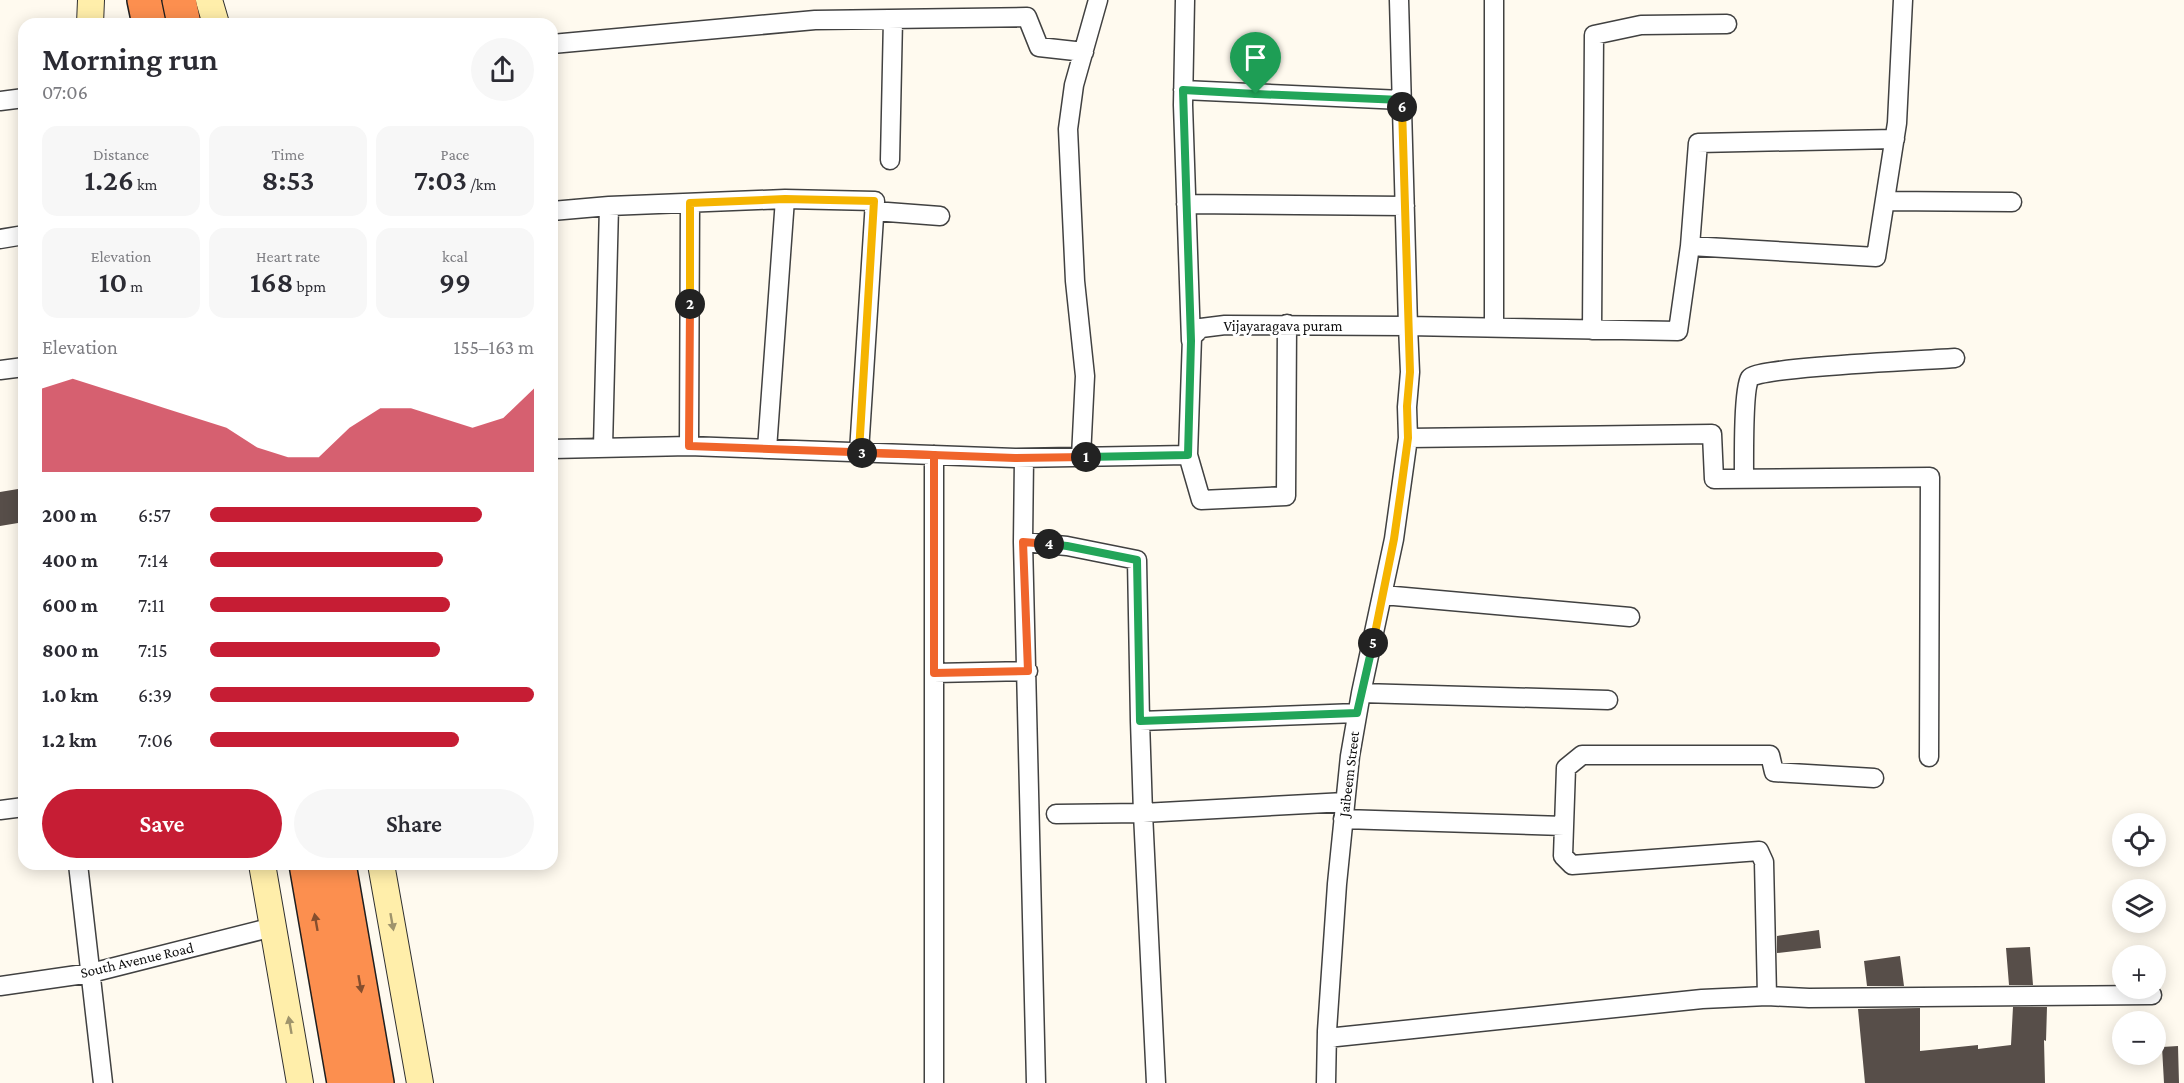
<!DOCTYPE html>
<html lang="en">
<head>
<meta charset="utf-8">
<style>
	body { margin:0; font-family:"Crimson Pro",serif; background:#f7f7f7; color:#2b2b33; height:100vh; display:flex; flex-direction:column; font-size:22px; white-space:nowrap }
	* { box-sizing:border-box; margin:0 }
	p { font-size:20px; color:#7c7c81 }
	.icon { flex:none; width:33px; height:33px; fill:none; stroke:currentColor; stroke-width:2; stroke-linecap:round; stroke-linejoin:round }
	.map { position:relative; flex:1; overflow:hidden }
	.details { position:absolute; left:18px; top:18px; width:540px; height:852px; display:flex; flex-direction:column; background:#fff; border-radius:18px; box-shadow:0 3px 15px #0003 }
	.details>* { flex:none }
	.controls { position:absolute; left:2112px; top:813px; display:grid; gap:12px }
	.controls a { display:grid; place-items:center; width:54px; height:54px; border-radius:50%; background:#fff; box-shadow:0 3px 15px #0003; font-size:30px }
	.pin { position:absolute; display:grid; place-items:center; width:51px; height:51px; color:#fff; margin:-62px -26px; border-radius:50% 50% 50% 0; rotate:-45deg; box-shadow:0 0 6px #0007 }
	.pin .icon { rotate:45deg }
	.km { position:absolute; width:30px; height:30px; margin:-15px; border-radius:50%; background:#222; color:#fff; font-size:16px; line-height:30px; text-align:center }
	.round { display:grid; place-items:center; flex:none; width:63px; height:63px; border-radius:32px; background:#f7f7f7 }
	.overview { display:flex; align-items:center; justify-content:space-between; height:102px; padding:0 24px }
	h1 { font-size:33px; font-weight:600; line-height:45px }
	.stats { display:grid; grid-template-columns:repeat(3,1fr); gap:9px; height:102px; padding:6px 24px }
	.stats div { display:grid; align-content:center; border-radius:15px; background:#f7f7f7; text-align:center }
	.stats b { font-size:30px; font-weight:600 }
	.stats small { font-size:16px; font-weight:400 }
	.stats p { font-size:16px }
	.chart { height:168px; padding:12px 24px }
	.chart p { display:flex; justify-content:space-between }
	.chart svg { width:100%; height:108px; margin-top:6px; fill:#c61d34; opacity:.7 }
	.cta { display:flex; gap:12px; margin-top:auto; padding:12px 24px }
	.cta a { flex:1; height:69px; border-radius:36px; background:#c61d34; color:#fff; font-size:24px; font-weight:600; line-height:69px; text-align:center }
	.cta a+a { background:#f7f7f7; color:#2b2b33 }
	ul { padding:0 24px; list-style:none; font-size:20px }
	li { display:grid; grid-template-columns:96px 72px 1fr; align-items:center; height:45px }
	li i { height:15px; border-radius:8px; background:#c61d34 }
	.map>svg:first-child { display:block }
	.building { fill:#574e49 }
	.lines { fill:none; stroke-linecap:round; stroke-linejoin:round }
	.street-casing { stroke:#414141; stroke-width:21 }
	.secondary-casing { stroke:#303030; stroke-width:28 }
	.highway-casing { stroke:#1f1f1f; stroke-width:36 }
	.street { stroke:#fff; stroke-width:18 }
	.secondary { stroke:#fea; stroke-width:26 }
	.highway { stroke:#fc8f4f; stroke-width:33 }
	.oneway { fill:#854e2e }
	.oneway2 { fill:#9f946c }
	.split-1-casing { stroke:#fff; stroke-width:12 }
	.split-2-casing { stroke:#fff; stroke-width:12 }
	.split-3-casing { stroke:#fff; stroke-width:12 }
	.split-4-casing { stroke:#fff; stroke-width:12 }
	.split-5-casing { stroke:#fff; stroke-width:12 }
	.split-6-casing { stroke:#fff; stroke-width:12 }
	.split-7-casing { stroke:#fff; stroke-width:12 }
	.split-1 { stroke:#22a559; stroke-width:8 }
	.split-2 { stroke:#f0652b; stroke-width:8 }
	.split-3 { stroke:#f5b400; stroke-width:8 }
	.split-4 { stroke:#f0652b; stroke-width:8 }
	.split-5 { stroke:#22a559; stroke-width:8 }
	.split-6 { stroke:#f5b400; stroke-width:8 }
	.split-7 { stroke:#22a559; stroke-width:8 }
	.labels { text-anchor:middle; stroke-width:6; stroke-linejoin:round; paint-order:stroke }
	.street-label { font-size:15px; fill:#0e0e0e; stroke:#fff }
</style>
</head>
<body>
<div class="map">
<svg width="2184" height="1083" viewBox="0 0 2184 1083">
	<rect width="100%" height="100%" fill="#fffaef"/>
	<path class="building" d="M24,488V522L0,526V492Z
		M1819,930L1821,948L1777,953V936Z
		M2030,947L2033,985H2009L2006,948Z
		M1900,956L1904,986H1867L1864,961Z
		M2013,1007H2047L2046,1041L2044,1040L2045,1083H1865L1858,1009L1920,1008V1051L1978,1045V1049L2011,1045Z
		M2178,1046L2179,1083H2164L2162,1047Z"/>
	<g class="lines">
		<g class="street-casing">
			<path id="street" d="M1185,0L1183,105L1191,341
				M1494,0V328
				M552,44L815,20L1027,17L1039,47L1084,52
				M1183,90L1402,100
				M0,101L24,98
				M890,160L893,19
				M1885,201L2012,202
				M690,203L689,446L1015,458L1188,455L1192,337L1201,328L1225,325L1408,326L1399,0
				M1186,204L1405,206
				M552,211L609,206
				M874,211L940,216
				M0,239L24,235
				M1690,246L1698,143L1895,139
				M1592,330L1594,35L1641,25L1727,24
				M0,370L24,367
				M1408,438L1712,434L1714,479L1930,477L1929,757
				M603,447L609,206L785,199
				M552,449L689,446
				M767,449L785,199L875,201L859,452
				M1188,455L1201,500L1286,496L1287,324
				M1081,457L1085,376L1075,281L1068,129L1074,85L1098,0
				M1024,458L1023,542L1036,1083
				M1744,479C1744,462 1743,389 1750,378C1757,367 1930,360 1955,358
				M1023,542L1067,546L1137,560L1140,721
				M1383,595L1630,617
				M934,673L1028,671
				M1361,693L1608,700
				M0,810L24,807
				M1056,814L1143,813L1140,721L1357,713
				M1343,819L1564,826
				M78,864L103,1083
				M0,986L91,973L273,927
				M1767,996L1764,862L1759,851L1572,865L1563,856L1566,768L1582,755H1770L1774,772L1874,778
				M1327,1038L1702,999L1767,996L1809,998L2152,995
				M934,1083V455
				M1156,1083L1143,813L1345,802
				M1326,1083L1327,1031L1337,884L1350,756L1361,693L1394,539L1408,438L1407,407L1410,372L1408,326L1678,331L1690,246L1876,257L1897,123L1903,0"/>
		</g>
		<g class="secondary-casing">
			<path id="secondary" d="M209,0L216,24
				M90,24L91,0
				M262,864L300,1083
				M381,864L420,1083"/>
		</g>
		<g class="highway-casing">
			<path id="highway" d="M144,0L149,24
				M179,0L184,24
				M306,864L344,1083
				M339,864L377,1083"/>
		</g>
		<use href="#street" class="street"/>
		<use href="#secondary" class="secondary"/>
		<use href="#highway" class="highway"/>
	</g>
	<defs><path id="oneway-solid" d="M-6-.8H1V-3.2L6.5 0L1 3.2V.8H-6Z" transform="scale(1.5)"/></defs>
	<g class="oneway">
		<use href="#oneway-solid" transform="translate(316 922) rotate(-100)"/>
		<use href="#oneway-solid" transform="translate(360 984) rotate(80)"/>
	</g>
	<g class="oneway2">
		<use href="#oneway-solid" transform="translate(392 922) rotate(80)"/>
		<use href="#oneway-solid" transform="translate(290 1025) rotate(-100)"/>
	</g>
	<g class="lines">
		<g class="split-1-casing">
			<path id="split-1" d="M1086,457L1188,455L1191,341L1183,90L1256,94"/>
		</g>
		<g class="split-2-casing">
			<path id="split-2" d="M690,304L689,446L1015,458L1086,457"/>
		</g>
		<g class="split-3-casing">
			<path id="split-3" d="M690,304V203L785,199L874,201L859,452L862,453"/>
		</g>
		<g class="split-4-casing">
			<path id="split-4" d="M862,453L934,455V673L1028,671L1023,542L1049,544"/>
		</g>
		<g class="split-5-casing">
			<path id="split-5" d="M1049,544L1067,546L1137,560L1140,721L1357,713L1373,643"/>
		</g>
		<g class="split-6-casing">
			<path id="split-6" d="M1373,643L1394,539L1401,490L1408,438L1407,406L1410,372L1402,107"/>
		</g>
		<g class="split-7-casing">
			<path id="split-7" d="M1256,94L1402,100V107"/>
		</g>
		<use href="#split-1" class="split-1"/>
		<use href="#split-2" class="split-2"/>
		<use href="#split-3" class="split-3"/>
		<use href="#split-4" class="split-4"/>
		<use href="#split-5" class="split-5"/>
		<use href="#split-6" class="split-6"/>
		<use href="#split-7" class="split-7"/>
	</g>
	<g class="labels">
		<g class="street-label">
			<text x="1283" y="331">Vijayaragava puram</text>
			<text transform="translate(1349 774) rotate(-83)" y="5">Jaibeem Street</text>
			<text transform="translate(137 960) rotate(-13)" y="5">South Avenue Road</text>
		</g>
	</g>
</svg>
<div class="controls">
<a><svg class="icon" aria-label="locate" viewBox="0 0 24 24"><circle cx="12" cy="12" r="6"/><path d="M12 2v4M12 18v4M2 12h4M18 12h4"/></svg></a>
<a><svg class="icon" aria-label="layers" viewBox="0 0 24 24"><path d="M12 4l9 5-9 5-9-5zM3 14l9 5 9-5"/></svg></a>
<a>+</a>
<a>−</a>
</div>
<div class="pin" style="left:1256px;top:94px;background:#1e9e55"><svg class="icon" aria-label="arrive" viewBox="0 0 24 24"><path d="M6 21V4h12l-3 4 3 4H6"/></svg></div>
<b class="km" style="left:1086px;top:457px">1</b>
<b class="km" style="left:690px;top:304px">2</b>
<b class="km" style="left:862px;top:453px">3</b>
<b class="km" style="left:1049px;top:544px">4</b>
<b class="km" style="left:1373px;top:643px">5</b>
<b class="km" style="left:1402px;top:107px">6</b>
<section class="details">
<div class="overview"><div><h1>Morning run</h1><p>07:06</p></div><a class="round"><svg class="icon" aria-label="share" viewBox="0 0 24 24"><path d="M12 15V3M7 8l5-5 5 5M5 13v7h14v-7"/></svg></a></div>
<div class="stats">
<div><p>Distance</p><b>1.26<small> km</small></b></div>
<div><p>Time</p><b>8:53</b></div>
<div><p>Pace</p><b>7:03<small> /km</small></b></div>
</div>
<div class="stats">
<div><p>Elevation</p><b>10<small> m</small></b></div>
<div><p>Heart rate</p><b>168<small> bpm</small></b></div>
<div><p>kcal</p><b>99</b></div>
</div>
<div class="chart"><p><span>Elevation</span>155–163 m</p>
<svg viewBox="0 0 160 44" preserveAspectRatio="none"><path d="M0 44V10L10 6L20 10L30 14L40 18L50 22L60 26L70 34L80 38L90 38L100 26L110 18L120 18L130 22L140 26L150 22L160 10V44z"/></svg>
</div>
<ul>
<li><b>200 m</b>6:57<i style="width:84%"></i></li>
<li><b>400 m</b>7:14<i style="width:72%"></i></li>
<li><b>600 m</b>7:11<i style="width:74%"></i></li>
<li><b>800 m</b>7:15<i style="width:71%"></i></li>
<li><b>1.0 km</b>6:39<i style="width:100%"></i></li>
<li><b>1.2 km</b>7:06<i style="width:77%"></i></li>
</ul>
<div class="cta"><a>Save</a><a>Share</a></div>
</section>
</div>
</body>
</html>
